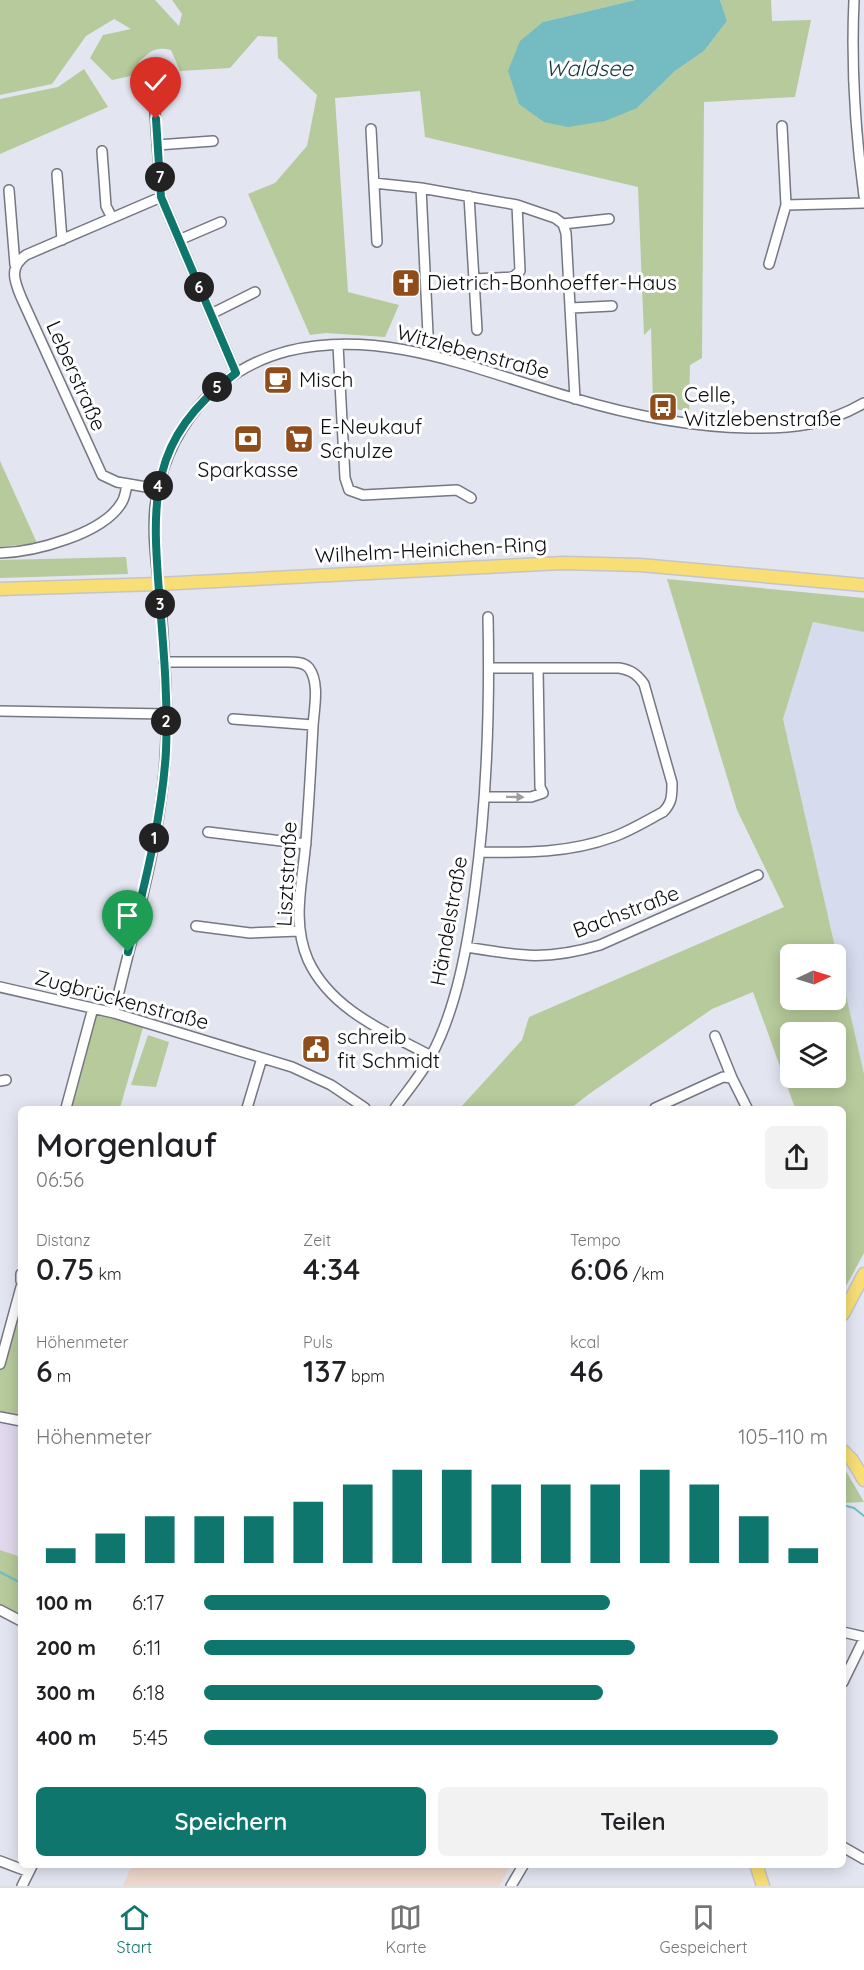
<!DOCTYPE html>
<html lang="de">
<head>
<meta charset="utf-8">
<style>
	body { margin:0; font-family:Quicksand,sans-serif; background:#f2f2f2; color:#202124; height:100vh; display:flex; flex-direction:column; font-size:22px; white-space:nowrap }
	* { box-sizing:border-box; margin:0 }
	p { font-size:20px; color:#757577 }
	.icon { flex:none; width:33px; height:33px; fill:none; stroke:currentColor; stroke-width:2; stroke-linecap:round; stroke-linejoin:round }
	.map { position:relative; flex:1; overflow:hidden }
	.details { position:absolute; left:18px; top:1106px; width:828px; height:762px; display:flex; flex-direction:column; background:#fff; border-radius:9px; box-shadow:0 3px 15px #0003 }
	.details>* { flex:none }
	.needle { width:39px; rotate:86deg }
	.controls { position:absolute; left:780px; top:944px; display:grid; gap:12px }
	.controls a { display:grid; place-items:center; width:66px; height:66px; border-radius:9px; background:#fff; box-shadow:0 3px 15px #0003; font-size:30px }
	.pin { position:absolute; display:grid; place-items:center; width:51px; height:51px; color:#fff; margin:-62px -26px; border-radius:50% 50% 50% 0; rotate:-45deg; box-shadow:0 0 6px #0007 }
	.pin .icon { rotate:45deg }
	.km { position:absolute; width:30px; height:30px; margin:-15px; border-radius:50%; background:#222; color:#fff; font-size:16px; line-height:30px; text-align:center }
	.round { display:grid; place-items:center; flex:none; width:63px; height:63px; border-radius:9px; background:#f2f2f2 }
	.headline { display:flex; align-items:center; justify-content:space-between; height:102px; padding:0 18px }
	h1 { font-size:33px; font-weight:600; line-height:45px }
	.stats { display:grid; grid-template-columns:repeat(3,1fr); gap:9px; height:102px; padding:6px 18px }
	.stats div { display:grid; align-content:center }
	.stats b { font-size:30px; font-weight:600 }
	.stats small { font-size:16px; font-weight:400 }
	.stats p { font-size:16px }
	.chart { height:168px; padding:12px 18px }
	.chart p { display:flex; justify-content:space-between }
	.chart svg { width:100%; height:108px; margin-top:6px; stroke:#0f766e; stroke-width:6 }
	.button { display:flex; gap:12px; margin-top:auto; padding:12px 18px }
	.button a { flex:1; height:69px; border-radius:9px; background:#0f766e; color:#fff; font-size:24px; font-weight:600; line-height:69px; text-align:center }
	.button a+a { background:#f2f2f2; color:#202124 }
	ul { padding:0 18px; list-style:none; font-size:20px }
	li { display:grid; grid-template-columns:96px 72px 1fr; align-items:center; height:45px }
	li i { height:15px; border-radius:8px; background:#0f766e }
	.tab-bar { display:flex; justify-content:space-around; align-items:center; height:84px; border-top:2px solid #e0e0e0; background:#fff; font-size:16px; color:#757577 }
	.tab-bar a { display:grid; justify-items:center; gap:3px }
	.tab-bar .active { color:#0f766e }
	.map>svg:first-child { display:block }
	.built { fill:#d6dbed }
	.industrial { fill:#eed7cc }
	.education { fill:#e1d8ed }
	.green { fill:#b6ca9b; fill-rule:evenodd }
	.water { fill:#75bbc2 }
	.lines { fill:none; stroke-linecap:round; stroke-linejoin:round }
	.stream { stroke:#75bbc2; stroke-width:2 }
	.minor-casing { stroke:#757782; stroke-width:12 }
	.major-casing { stroke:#c4c5c6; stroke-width:15 }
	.minor { stroke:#fff; stroke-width:9 }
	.major { stroke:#f8de75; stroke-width:12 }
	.oneway { fill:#9d9e9f }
	.route-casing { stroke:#fff; stroke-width:12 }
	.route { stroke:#0f766e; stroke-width:8 }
	.labels { text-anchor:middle; stroke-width:6; stroke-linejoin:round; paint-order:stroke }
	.poi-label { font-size:21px; fill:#0b0c10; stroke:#fff; text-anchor:start }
	.street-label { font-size:21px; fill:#0b0c10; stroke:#fff }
	.water-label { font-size:22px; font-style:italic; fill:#173a3d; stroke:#fff }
</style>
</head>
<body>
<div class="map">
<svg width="864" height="1886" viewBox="0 0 864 1886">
	<rect width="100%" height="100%" fill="#e3e6f1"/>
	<path class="built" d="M813,622L864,632V1074L783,719Z"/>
	<path class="industrial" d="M132,1865V1864L511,1865L499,1886H123Z"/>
	<path class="education" d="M0,1417L21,1421V1557L0,1550Z"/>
	<path class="green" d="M0,0H155L179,26L182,14L172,0H635L543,22L637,108L675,71L704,51L727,21L720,0H771L772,21L811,20L795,97L704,102L702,358L690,365L689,412L653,404L651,328L644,335L638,187L425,137L420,91L335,98L348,292L399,305L385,337L326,333L310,335L248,194L275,183L307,146L317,95L278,58L277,37L258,36L230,68L180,71L171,50C155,46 150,51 139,62L140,74L112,80L90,58L103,35L131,29L114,19L86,36L52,84L0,95Z
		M84,69L108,107L0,154V99L58,87Z
		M0,461L37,543L0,547Z
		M126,557L128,574L0,578V560Z
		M667,579L864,598V632L813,622L783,719L864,1074V1253L845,1288L843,1286V1108H795L753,992L712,1009L589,1094L571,1108H460L522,1040L529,1017L784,907L737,810ZM790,954H836V999H790ZM790,1032H836V1077H790Z
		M93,1008L144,1024L120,1108H66Z
		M148,1035L169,1042L156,1087L131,1085Z
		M21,1287V1421L0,1417V1364Z
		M843,1466L864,1502L843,1503Z
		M0,1550L21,1557V1621L0,1610Z"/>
	<path class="water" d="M635,0H720L727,21L704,51L675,71L637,108L605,121L568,127L544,122L519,104L508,71L520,41L543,22Z"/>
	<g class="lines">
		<path class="stream" d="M843,1505L854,1508L864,1516
			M0,1572L21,1583"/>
		<g class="minor-casing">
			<path id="minor" d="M854,0C851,66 855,130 864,196
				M164,94L154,99L161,197L236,373
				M371,129L377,242
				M157,145L213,141
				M102,151L106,206L112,218
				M57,174L62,240
				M374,183L421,188
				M9,190L15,265
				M469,196L477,330
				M786,205L864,203
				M563,224L609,219
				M179,240L221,222
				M769,264L786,205L782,126
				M474,279L513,277L520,271L517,205
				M571,308L612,306
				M211,314L255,292
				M338,345L345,478L349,490L363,495L457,490L471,498
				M429,355L421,188L517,205L555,218L563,224L566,233L575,399
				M158,489L117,482L102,475L21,297C14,280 9,267 26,255L161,197
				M0,553C34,552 104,534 122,502C125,497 126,490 127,484
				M164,662H288C295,662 304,662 309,668C320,683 314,709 313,726C311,764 309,802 306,840C303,881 291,921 308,960C331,1010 386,1032 431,1056
				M0,711L166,714
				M233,719L313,725
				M486,797H531L543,793L540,787L538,668
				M208,832L306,844
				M480,852C525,853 570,853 613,837C630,831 646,821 663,812C672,803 672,796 672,783L644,684C637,674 631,670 619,668H489
				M196,926L250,933L299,931
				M466,947C520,956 546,961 600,945L758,875
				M0,987L114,1013L292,1067L331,1085L365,1108
				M114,1013C132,934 157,854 164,773C169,718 165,662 161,607C158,574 152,540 155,508C164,432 214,370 288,351C385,327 481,372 573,398C630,415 689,427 749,428C792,429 826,425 864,403
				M715,1036L732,1078
				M0,1081L6,1080
				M66,1108L93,1008
				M247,1108L262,1058
				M395,1108C407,1091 422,1074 431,1056C457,1008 468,943 475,889C487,799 490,709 488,617
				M655,1108L723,1077L732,1078L747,1108
				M21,1274V1281
				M0,1364L21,1287
				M0,1417L21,1421
				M0,1610L21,1621
				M843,1632L864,1637
				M843,1682L864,1639
				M843,1847L864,1859
				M0,1861L29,1872
				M22,1886L33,1864
				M511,1886L524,1864"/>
		</g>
		<g class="major-casing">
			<path id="major" d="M0,589L158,584L563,563L640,565L864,585
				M843,1314L864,1274
				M843,1451L852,1460L864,1480
				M756,1864L763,1886"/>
		</g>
		<use href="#minor" class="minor"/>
		<use href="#major" class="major"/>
	</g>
	<defs><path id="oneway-solid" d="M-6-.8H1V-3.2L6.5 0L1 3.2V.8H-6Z" transform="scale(1.5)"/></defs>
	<use class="oneway" href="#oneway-solid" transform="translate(515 797) rotate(1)"/>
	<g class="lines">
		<g class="route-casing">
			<path id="route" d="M128,952C144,886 162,819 166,751C168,702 164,653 160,605C152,503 146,440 236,373L161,197L156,119"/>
		</g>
		<use href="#route" class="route"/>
	</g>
	<defs>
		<g id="church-square" transform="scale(1.5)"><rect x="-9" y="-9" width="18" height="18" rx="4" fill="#904d1c" stroke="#fff"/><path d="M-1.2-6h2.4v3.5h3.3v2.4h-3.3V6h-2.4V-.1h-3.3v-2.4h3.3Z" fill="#fff"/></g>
		<g id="cafe-square" transform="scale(1.5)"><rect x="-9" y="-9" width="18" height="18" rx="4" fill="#904d1c" stroke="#fff"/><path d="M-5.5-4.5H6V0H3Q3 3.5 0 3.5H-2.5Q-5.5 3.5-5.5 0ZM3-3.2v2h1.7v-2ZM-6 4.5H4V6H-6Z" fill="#fff"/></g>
		<g id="bus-square" transform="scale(1.5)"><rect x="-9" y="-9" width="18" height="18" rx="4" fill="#904d1c" stroke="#fff"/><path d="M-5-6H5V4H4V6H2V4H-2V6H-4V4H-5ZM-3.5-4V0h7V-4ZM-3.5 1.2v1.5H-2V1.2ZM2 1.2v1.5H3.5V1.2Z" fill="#fff"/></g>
		<g id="bank-square" transform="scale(1.5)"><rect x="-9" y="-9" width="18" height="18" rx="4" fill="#904d1c" stroke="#fff"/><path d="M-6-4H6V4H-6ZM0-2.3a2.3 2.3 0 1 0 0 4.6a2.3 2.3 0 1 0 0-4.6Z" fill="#fff"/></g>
		<g id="supermarket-square" transform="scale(1.5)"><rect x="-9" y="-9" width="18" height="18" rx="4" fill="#904d1c" stroke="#fff"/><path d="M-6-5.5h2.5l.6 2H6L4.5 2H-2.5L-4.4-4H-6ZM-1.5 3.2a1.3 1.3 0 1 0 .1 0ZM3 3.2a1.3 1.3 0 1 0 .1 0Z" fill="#fff"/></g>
		<g id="civic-square" transform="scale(1.5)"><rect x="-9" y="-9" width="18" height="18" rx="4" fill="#904d1c" stroke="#fff"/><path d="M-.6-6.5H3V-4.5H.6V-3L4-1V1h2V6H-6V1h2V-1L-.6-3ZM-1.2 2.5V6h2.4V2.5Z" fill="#fff"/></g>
	</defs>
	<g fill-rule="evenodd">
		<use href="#church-square" x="406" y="283"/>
		<use href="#cafe-square" x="278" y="380"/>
		<use href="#bus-square" x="663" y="407"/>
		<use href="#bank-square" x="248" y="439"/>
		<use href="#supermarket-square" x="299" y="439"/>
		<use href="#civic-square" x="316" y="1049"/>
	</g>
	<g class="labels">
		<g class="poi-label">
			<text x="427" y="290">Dietrich-Bonhoeffer-Haus</text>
			<text x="299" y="387">Misch</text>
			<text x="684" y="402">Celle,<tspan x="684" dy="24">Witzlebenstraße</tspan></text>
			<text x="320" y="434">E-Neukauf<tspan x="320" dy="24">Schulze</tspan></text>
			<text x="248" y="477" text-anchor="middle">Sparkasse</text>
			<text x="337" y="1044">schreib<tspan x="337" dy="24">fit Schmidt</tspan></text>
		</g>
		<g class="street-label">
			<text transform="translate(473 352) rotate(15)" y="7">Witzlebenstraße</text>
			<text transform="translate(76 376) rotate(66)" y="7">Leberstraße</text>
			<text transform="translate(431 550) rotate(-3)" y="7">Wilhelm-Heinichen-Ring</text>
			<text transform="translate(287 874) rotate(-87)" y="7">Lisztstraße</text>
			<text transform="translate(626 912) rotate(-21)" y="7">Bachstraße</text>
			<text transform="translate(449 921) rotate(-80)" y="7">Händelstraße</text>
			<text transform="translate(122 1000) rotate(15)" y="7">Zugbrückenstraße</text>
		</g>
		<g class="water-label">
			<text x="589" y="76">Waldsee</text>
		</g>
	</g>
</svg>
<div class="controls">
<a><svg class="needle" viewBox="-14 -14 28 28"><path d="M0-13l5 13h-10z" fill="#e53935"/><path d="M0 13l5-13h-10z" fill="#757577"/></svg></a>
<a><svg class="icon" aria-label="layers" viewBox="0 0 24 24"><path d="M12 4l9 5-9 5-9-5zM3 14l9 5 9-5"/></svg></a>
</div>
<div class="pin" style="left:128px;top:952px;background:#1e9e55"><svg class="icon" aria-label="arrive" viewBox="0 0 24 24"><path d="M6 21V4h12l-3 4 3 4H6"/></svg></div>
<div class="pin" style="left:156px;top:119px;background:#d93025"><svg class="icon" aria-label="check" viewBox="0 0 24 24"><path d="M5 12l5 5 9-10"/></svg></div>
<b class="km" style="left:154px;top:838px">1</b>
<b class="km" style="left:166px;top:721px">2</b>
<b class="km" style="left:160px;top:604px">3</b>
<b class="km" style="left:158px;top:486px">4</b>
<b class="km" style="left:217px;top:387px">5</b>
<b class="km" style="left:199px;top:287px">6</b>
<b class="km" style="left:160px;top:177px">7</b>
<section class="details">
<div class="headline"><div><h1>Morgenlauf</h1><p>06:56</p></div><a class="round"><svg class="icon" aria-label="share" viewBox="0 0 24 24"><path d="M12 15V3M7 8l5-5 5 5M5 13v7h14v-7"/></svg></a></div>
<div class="stats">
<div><p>Distanz</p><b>0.75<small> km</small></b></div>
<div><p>Zeit</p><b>4:34</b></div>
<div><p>Tempo</p><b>6:06<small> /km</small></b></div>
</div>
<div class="stats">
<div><p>Höhenmeter</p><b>6<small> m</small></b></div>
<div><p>Puls</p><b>137<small> bpm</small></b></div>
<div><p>kcal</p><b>46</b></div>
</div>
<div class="chart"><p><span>Höhenmeter</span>105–110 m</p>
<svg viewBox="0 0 160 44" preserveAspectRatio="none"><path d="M5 44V38M15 44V32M25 44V25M35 44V25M45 44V25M55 44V19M65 44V12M75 44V6M85 44V6M95 44V12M105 44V12M115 44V12M125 44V6M135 44V12M145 44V25M155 44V38"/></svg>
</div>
<ul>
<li><b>100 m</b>6:17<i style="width:65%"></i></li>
<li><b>200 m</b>6:11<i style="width:69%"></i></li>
<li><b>300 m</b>6:18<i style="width:64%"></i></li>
<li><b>400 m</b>5:45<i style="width:92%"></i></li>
</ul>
<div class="button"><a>Speichern</a><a>Teilen</a></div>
</section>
</div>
<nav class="tab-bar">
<a class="active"><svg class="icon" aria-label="home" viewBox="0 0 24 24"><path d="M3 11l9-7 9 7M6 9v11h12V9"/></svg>Start</a>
<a><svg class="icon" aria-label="map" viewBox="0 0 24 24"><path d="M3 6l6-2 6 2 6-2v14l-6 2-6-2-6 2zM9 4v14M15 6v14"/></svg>Karte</a>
<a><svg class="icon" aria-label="saved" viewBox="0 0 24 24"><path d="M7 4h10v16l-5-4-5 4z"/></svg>Gespeichert</a>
</nav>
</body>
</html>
